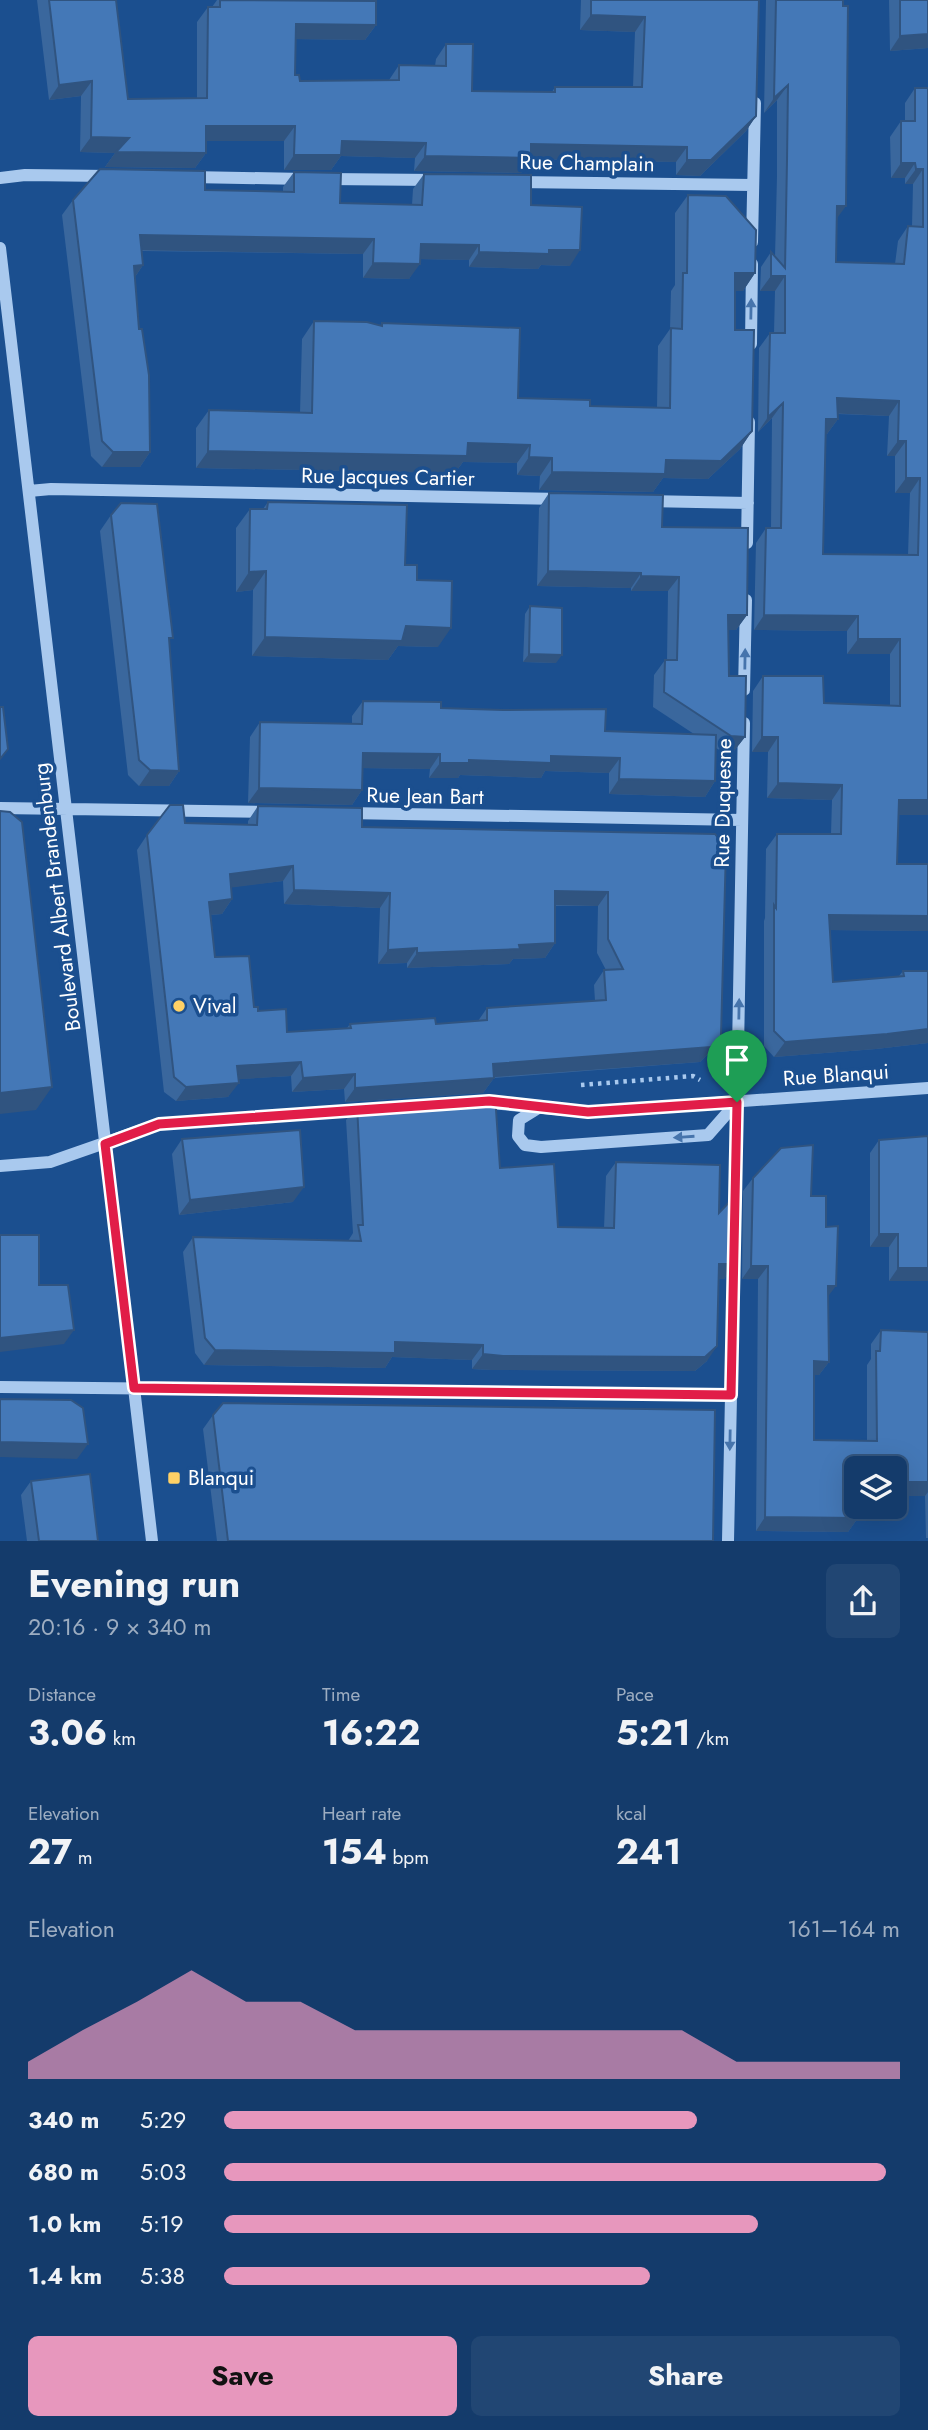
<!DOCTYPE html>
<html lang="en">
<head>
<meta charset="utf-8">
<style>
	body { margin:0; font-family:Jost,sans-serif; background:#214673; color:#f1f3f6; height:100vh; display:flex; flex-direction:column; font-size:26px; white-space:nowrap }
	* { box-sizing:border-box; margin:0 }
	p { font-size:23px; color:#9dadc1 }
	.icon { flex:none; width:38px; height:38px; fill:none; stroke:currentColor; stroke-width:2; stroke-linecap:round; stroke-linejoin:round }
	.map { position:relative; height:1541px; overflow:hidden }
	.sheet { display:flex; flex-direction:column; background:#143b6b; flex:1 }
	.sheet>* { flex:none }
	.buttons { position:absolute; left:844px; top:1456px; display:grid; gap:14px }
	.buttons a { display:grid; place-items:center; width:63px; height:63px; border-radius:10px; background:#143b6b; box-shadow:0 7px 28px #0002,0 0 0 2px #33557e; font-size:35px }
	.pin { position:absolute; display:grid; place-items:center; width:60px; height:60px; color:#fff; margin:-72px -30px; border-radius:50% 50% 50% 0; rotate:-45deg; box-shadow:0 0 7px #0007 }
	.pin .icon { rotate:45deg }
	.round { display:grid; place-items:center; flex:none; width:74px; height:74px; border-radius:10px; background:#214673 }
	.summary { display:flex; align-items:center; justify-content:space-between; height:119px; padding:0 28px }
	h1 { font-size:38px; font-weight:700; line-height:52px }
	.metrics { display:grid; grid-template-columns:repeat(3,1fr); gap:10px; height:119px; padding:7px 28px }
	.metrics div { display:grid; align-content:center }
	.metrics b { font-size:35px; font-weight:700 }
	.metrics small { font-size:19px; font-weight:400 }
	.metrics p { font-size:19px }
	.chart { height:196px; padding:14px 28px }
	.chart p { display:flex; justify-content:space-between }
	.chart svg { width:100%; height:126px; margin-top:7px; fill:#e797bd; opacity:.7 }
	.primary-button { display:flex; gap:14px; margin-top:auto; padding:14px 28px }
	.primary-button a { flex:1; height:80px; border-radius:10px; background:#e797bd; color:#111; font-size:28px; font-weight:700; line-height:80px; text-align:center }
	.primary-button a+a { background:#214673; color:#f1f3f6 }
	ul { padding:0 28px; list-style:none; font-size:23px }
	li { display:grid; grid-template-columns:112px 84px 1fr; align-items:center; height:52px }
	li i { height:18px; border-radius:9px; background:#e797bd }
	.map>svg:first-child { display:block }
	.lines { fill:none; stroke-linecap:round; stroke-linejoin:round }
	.path { stroke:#a9c9ee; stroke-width:4.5; stroke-dasharray:3.5 5; stroke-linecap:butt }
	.minor { stroke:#a9c9ee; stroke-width:12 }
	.wall { fill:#3a679d; fill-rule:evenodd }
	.shaded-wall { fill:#305480 }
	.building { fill:#4478b7; stroke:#305480; stroke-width:2; fill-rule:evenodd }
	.oneway { fill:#4674ac }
	.route-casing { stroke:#fff; stroke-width:14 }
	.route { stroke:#e11d48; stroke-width:9 }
	.poi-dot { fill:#ffd166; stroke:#1b4f8f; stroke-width:2.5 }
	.labels { text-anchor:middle; stroke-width:7; stroke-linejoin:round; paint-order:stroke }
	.street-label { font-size:21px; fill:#fff; stroke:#1b4f8f }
	.poi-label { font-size:21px; fill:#fff; stroke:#1b4f8f; text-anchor:start }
</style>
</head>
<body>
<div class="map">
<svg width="928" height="1541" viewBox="0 0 928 1541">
	<rect width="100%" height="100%" fill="#1b4f8f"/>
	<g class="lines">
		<path class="path" d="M581,1085L693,1076L700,1080"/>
		<path class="minor" d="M190,177L305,179
			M0,178L25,175L109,176
			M327,179L435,180
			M516,182L753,185
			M752,242L755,103
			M0,248L152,1541
			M751,344L752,264
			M29,491L51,489L562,499
			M646,501L748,503
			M747,543L749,422
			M744,690L746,600
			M0,808L269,812
			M347,813L742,820
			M479,1102L588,1112L928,1088
			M540,1107L519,1120L518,1136L525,1145L541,1147L708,1135L737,1102
			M0,1166L50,1162L159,1124L367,1109
			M735,1212L744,723
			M0,1387L731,1395
			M728,1541L734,1251"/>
	</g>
	<path class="wall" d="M37,0H116L128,99H197V22L208,7H212L217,0H355L376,25L365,40L296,39L295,75L300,81L389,80L399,65L435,66L436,59L446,44L472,91L552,92L555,87H633L635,32L580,30L581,0H759L756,116L746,131L700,176L676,175V162L530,159L521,173L414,171L415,158L341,156L331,170H284V141H206V153L195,168L105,167L115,153L80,152L81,96L49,100Z
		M766,0H843L836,262L895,264L898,241L908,226H912L913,184H905V178H891L890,137L901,121H905V103L915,88H928V815H898L897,864L928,931L830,930L833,982L899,976L903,971H928V1043L876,1049L774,1057L764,1046V921L765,918L766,849L777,834H831L832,800L767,798L768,752H752L753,691L763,676L824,703L890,706V654H847V631L754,630L756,543L766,528H771L772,418L758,432L759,348L770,333H774L775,291H760L761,267L771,252L775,257L777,176V100L764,113ZM838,414L889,416L887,456H895V493H910L908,555L823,554L826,434H827L838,419Z
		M889,0H928V48L890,51Z
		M294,172L340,203L412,205L413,189L424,174L531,205L570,266L541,265L538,269L469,267V260L420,259L409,279L363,278V254L142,251L143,265L135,277L150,452L140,467H102L91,456L62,215L73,200L205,190L283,191V187Z
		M688,195L755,273L743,291H735V330L752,431L740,449L708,479L663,478L653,492L539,490L540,476L517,475V463L463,462L455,473L196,468V428L209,410L300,413L302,339L314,321L381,326L382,323L518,398L590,406L657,407L658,346L670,329L671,291L675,285V213Z
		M549,493L662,527L747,615L736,630H728L729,676L745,737L734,751H721L716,748L715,781L705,797L609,794V773L545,771L541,778L460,775L458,778H429L430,769L362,768V790L352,805L248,803L250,737L260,722L352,724V716L363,701L441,708L605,731L694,734L653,707L654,675L665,660H667L668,591H631V588L537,586L539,508Z
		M268,502L405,565L417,580L438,647L398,646L388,660L252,656L253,590L236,592V528L250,509H263Z
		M111,515L169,643L179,771L169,786H139L128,775L100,531Z
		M530,606L556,663L523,662L525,614Z
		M258,806L362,827L715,834L711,1051L700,1062L494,1078L483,1093L345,1102L344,1089L292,1092L291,1076L238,1079L228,1097L176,1101L164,1092L137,850L147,835L185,823L248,825V821ZM283,881L284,904L380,908L378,964L407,963V968L509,964L513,959L545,958L555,943V906H598L597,953L606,970H604L594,985L595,1001L487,1008L478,1021L436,1024H350L347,1028L287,1032L254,1007L215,957L211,915L222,914L232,899L231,887Z
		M357,1105L500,1168L558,1227L604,1228L606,1176L616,1162L719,1213L735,1264L724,1279H719L707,1361L695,1371L492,1370L472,1369V1360L392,1357L385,1368L204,1365L195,1353L183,1252L193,1237L348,1241L353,1233L346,1120Z
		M182,1139L293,1202L179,1215L172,1154Z
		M879,1140L928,1281H889V1247H870V1153Z
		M753,1178L811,1196L828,1296L829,1362L819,1375H814V1440L867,1441V1365L871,1359V1344L881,1330L928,1332V1538H926L925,1496L856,1468L858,1518L848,1532L756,1531L758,1279H742L743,1191Z
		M213,1415L713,1541H217L203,1429Z
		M31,1481L98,1541H27L21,1495Z"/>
	<path class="shaded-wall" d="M591,15L645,17L635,32L580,30Z
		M296,24L376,25L365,40L286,39Z
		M928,34V48L890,51L900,36Z
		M92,81L81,96L49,100L59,85Z
		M788,85L777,100L764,113L774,98Z
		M756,116L746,131L700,176L676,175L687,160Z
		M206,126H295L284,141H196Z
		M91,137L129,138L206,153L195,168L105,167L115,153L80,152Z
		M342,141L426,143L415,158L341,156L331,170H284L294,155Z
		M531,144L687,147L676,162L530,159L521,173L414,171L425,156Z
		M901,163H915L905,178H891Z
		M916,169H923L913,184H905Z
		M837,206H846L835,221Z
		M140,235L374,239L363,254L129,250Z
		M421,244L479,245L469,260L411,259Z
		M549,250H580L570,266L541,265L538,269L469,267L479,252Z
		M373,263L420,264L409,279L363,278Z
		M143,265L133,280L134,266Z
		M735,273H755L743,291H723Z
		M771,276H785L775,291H760Z
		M837,398L899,401L889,416L827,413Z
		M783,403L772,418L758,432L768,417Z
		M826,419H838L827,434H815Z
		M752,431L740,449L708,479L663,478L653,492L539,490L552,472L666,460Z
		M898,441H906L895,456H887Z
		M468,443L530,445L517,463L463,462L455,473L196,468L208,451Z
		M113,452H150L140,467H102Z
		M529,457L552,458L540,476L517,475Z
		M906,478H920L910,493H895Z
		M266,571L253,590L236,592L249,572Z
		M548,571L641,573L631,588L537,586Z
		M641,576L679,577L668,591H631Z
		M728,615H747L736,630H718Z
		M764,615L858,616L847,631L754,630Z
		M406,626L451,628L438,647L398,646L388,660L252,656L265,637Z
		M858,639H900L890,654H847Z
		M529,654L562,655L556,663L523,662Z
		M731,736L745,737L734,751H721Z
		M762,737H778L768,752H752Z
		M363,753L440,754L430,769L352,768Z
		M551,756L620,758L609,773L545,771L541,778L460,775L458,778H429L440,763L469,760Z
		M150,770L179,771L169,786H139Z
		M619,779L715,781L705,797L609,794Z
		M778,783L842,785L832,800L767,798Z
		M259,788L362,790L352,805L248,803Z
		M899,800H928V815H888Z
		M293,866L283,881L220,889L230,874Z
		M294,890L390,893L380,908L284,904Z
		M555,891L608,892L598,906L545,905Z
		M232,899L222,914L199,916L209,902Z
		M829,915L928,916V931L819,930Z
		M555,943L545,958L513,959L509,964L407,968L417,953L519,945Z
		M417,948L407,963L378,964L388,950Z
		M928,1029V1043L876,1049L774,1057L785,1042Z
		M721,1036L711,1051L700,1062L482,1078L493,1064Z
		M301,1062L291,1076L227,1080L237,1066Z
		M355,1074L344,1089L292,1092L303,1078Z
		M494,1078L483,1093L345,1102L355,1088Z
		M239,1083L228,1097L176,1101L186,1087Z
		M52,1087L36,1110L0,1114V1093Z
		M304,1187L293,1202L179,1215L190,1200Z
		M879,1234H898L889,1247H870Z
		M719,1264H735L724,1279H709Z
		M751,1266H768L758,1279H742Z
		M898,1268H928V1281H889Z
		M828,1286H836L826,1299Z
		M74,1330L64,1344L0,1352V1338Z
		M395,1342L483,1345L472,1360L392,1357L385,1368L204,1365L215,1350Z
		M717,1346L707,1361L695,1371L492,1370L472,1369L483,1354Z
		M814,1361L829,1362L819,1375H804Z
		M0,1442L88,1444L77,1459L0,1457Z
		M894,1482H928V1492L925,1496H894Z
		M765,1517L858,1518L848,1532L756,1531Z"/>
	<path class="building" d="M49,0H116L128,99L207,98L208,7H220V0L376,1V25L296,24L295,75H299L300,81L399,80V65L446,66V44H473L472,91L555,92V87H642L645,17L591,15V0H759L756,116L711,160H687V147L531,144V158L425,156L426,143L342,141L341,155H294L295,126H206V153L116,152L129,138L91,137L92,81L59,85Z
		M776,0H843V6H848L846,206H837L836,262L904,264L908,226L923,227V169H916L915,163H901V121H915V88H928V800H899L897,864H928V916L829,915L833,982L904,976L903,971H928V1029L887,1034L785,1042L774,1031V905L776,908L777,834H841L842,785L778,783V737H762L763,676H823L824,703L900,706V639H858V616L764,615L766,528H781L783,403L768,417L770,333H785V276H771V252L785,268L787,161L788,85L774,98ZM837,398L899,401L898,441H906V478H920L918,555L823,554L826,419H838Z
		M900,0H928V34L900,36Z
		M100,169L205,171V190L256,191L294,192V172L341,173L340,203L422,205L424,174L531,175V205L582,207L580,250H549V254L479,252V245L421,244L420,264L373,263L374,239L140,235L143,265L134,266L139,329H142L149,375L150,452H113L102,441L73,200Z
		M688,195L726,196L756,230L755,273H735V330H754L752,431L721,461L666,460L665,474L552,472V458L529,457L530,445L468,443L467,456L208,451L209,410L312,413L314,321L367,322L382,326V323L520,328L518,398L590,400V406L670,408L671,328L682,329L683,273H687Z
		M549,493L663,495L662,527L748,528L747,615H728L729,676H746L745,737L731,736L664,692L665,660H677L679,577L641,576V573L548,571Z
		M268,502L407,505L405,565H417V580L452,581L451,628L406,626L402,641L265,637L266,571L249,572L250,509H267Z
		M121,503L157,504L173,638H169L179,771L150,770L139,760L111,515Z
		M530,606L562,608V655L529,654Z
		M363,701L441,702V708L503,710L606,709L605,731L716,735L715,781L619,779L620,758L551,756V763L469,760V763H440V754L363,753L362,790L259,788L260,722L362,724Z
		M0,707H3L8,749L0,759Z
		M170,805H183L185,823L257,825L258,806L362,808V827L715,834L726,848L721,1036L711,1047L493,1064L494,1078L355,1088V1074L303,1078L301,1062L237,1066L239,1083L186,1087L174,1077L147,835ZM293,866L294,890L390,893L388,950L417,948V953L520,949L519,945L555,943V891L608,892V939L623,969L604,970L606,1000L487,1008V1020L436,1024L435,1018L350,1024L351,1028L287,1032L286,1009L258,1011V1007H254L249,956L215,957L209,902L232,899L230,874Z
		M0,811L10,812L22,822L52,1087L0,1093Z
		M495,1095L500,1168L554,1164L558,1227L614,1228L616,1162L720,1165L719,1213L736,1195L735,1264H719L717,1346L705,1357L503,1356L483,1354V1345L395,1342V1353L215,1350L205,1338L193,1237L361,1241L358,1225H363L357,1105Z
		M300,1130L304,1187L190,1200L182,1139Z
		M928,1136V1268H898V1234H879V1140Z
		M813,1145L811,1196H826V1227L838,1226L836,1286H828L829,1362L814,1361V1440L877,1441L876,1351H880L881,1330L928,1332V1482H894V1468H856V1507H858V1518L765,1517L768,1266H751L753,1178L781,1148Z
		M0,1235H39V1285H68L74,1330L0,1338Z
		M0,1399L71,1400L83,1408L88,1444L0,1442Z
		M223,1403L715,1410L713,1541H228L213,1415Z
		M90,1474L98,1541H39L31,1481Z"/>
	<defs><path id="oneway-solid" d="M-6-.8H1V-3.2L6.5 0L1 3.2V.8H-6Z" transform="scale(1.75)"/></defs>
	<g class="oneway">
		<use href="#oneway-solid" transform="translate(751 309) rotate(-89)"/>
		<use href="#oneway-solid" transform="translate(745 659) rotate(-89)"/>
		<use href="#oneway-solid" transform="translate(739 1009) rotate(-89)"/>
		<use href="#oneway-solid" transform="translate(684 1137) rotate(176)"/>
		<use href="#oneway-solid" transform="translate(730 1440) rotate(91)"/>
	</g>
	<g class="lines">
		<g class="route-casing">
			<path id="route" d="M489,1101L588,1112L737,1102L731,1395L134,1388L105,1144L159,1124Z"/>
		</g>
		<use href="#route" class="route"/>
	</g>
	<g class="poi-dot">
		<circle cx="179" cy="1006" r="7"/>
		<rect x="167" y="1471" width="14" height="14" rx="3.5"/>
	</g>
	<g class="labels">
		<g class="street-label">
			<text transform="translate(587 163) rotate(1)" y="7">Rue Champlain</text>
			<text transform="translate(388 477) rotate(1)" y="7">Rue Jacques Cartier</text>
			<text transform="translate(425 796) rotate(1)" y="7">Rue Jean Bart</text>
			<text transform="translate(723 803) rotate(-89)" y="7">Rue Duquesne</text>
			<text transform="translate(57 897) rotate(-97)" y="7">Boulevard Albert Brandenburg</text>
			<text transform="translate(836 1075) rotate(-4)" y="7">Rue Blanqui</text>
		</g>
		<g class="poi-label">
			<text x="193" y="1013">Vival</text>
			<text x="188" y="1485">Blanqui</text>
		</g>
	</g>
</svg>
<div class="buttons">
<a><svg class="icon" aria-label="layers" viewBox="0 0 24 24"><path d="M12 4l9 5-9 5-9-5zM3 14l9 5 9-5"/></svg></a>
</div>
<div class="pin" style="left:737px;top:1102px;background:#1e9e55"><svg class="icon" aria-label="arrive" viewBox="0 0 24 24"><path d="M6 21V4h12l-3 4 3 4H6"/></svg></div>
</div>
<section class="sheet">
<div class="summary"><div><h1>Evening run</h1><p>20:16 · 9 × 340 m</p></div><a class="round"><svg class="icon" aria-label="share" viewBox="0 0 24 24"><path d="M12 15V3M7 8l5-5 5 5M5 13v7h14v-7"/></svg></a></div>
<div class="metrics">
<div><p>Distance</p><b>3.06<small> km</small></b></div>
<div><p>Time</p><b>16:22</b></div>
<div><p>Pace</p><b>5:21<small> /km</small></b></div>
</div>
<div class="metrics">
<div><p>Elevation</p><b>27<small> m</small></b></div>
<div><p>Heart rate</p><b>154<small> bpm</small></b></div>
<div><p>kcal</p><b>241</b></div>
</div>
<div class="chart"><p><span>Elevation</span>161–164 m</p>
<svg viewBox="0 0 160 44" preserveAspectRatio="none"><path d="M0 44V38L10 27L20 17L30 6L40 17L50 17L60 27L70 27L80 27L90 27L100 27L110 27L120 27L130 38L140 38L150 38L160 38V44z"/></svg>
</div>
<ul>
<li><b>340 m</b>5:29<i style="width:70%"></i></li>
<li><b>680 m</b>5:03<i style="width:98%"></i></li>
<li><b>1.0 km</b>5:19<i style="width:79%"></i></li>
<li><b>1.4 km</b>5:38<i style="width:63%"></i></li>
</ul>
<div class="primary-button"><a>Save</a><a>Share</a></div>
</section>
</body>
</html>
